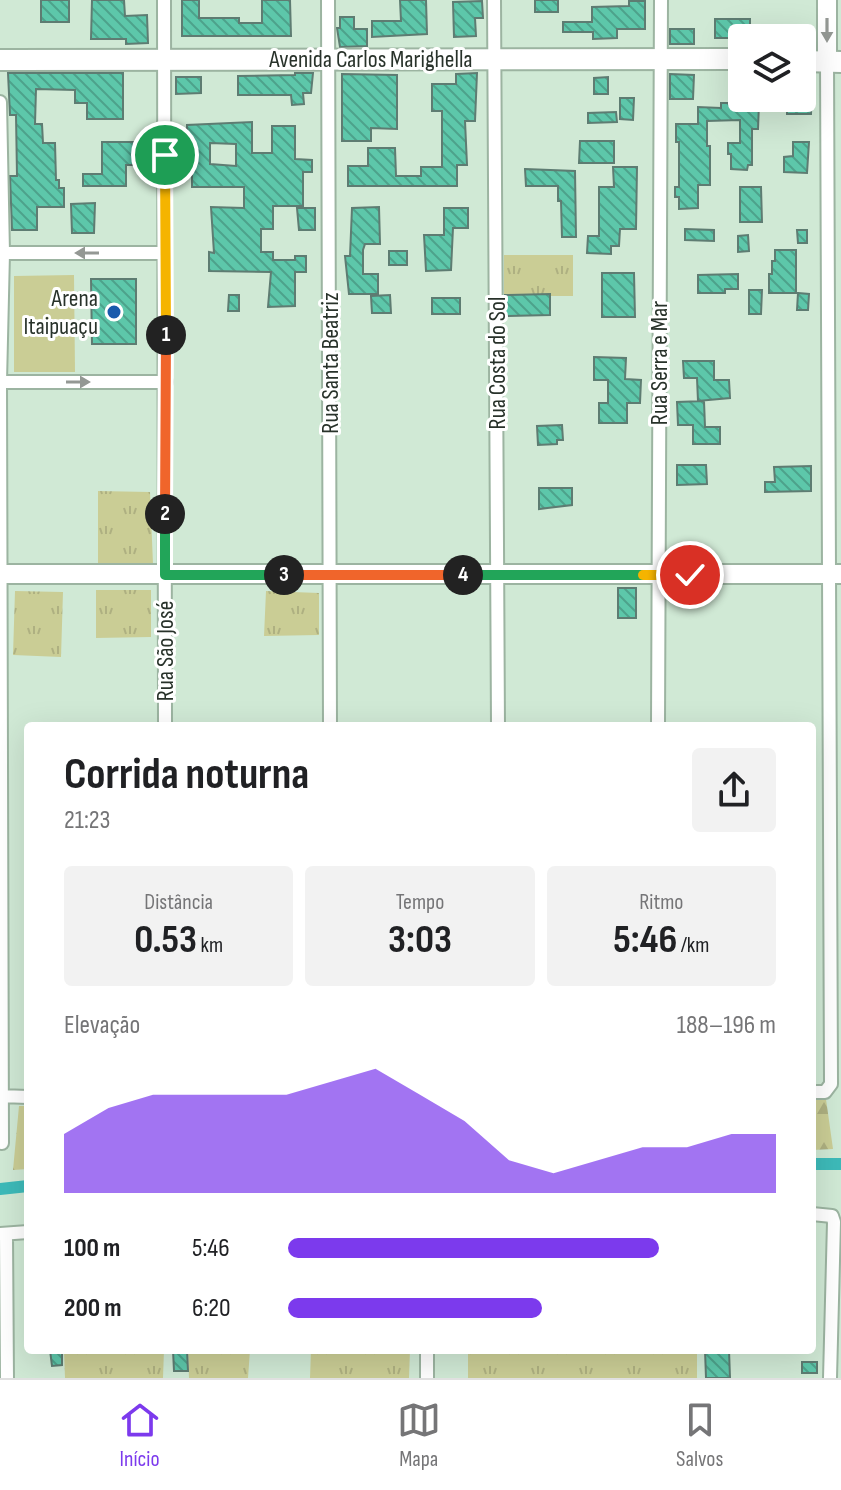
<!DOCTYPE html>
<html lang="pt">
<head>
<meta charset="utf-8">
<style>
	body { margin:0; font-family:"Sofia Sans Condensed",sans-serif; background:#f2f2f2; color:#202124; height:100vh; display:flex; flex-direction:column; font-size:30px; white-space:nowrap }
	* { box-sizing:border-box; margin:0 }
	p { font-size:26px; color:#757577 }
	.icon { flex:none; width:44px; height:44px; fill:none; stroke:currentColor; stroke-width:2; stroke-linecap:round; stroke-linejoin:round }
	.map { position:relative; flex:1; overflow:hidden }
	.side { position:absolute; left:24px; top:722px; width:792px; height:632px; display:flex; flex-direction:column; background:#fff; border-radius:8px; box-shadow:0 8px 32px #0002 }
	.side>* { flex:none }
	.buttons { position:absolute; left:728px; top:24px; display:grid; gap:16px }
	.buttons a { display:grid; place-items:center; width:88px; height:88px; border-radius:8px; background:#fff; box-shadow:0 8px 32px #0002; font-size:40px }
	.pin { position:absolute; display:grid; place-items:center; width:68px; height:68px; color:#fff; margin:-34px; border:4px solid #fff; border-radius:50%; box-shadow:0 2px 8px #0007 }
	.km { position:absolute; width:40px; height:40px; margin:-20px; border-radius:50%; background:#222; color:#fff; font-size:22px; line-height:40px; text-align:center }
	.round { display:grid; place-items:center; flex:none; width:84px; height:84px; border-radius:8px; background:#f2f2f2 }
	.overview { display:flex; align-items:center; justify-content:space-between; height:136px; padding:0 40px }
	h1 { font-size:44px; font-weight:700; line-height:60px }
	.figures { display:grid; grid-template-columns:repeat(3,1fr); gap:12px; height:136px; padding:8px 40px }
	.figures div { display:grid; align-content:center; border-radius:8px; background:#f2f2f2; text-align:center }
	.figures b { font-size:40px; font-weight:700 }
	.figures small { font-size:22px; font-weight:400 }
	.figures p { font-size:22px }
	.chart { height:224px; padding:16px 40px }
	.chart p { display:flex; justify-content:space-between }
	.chart svg { width:100%; height:144px; margin-top:8px; fill:#7c3aed; opacity:.7 }
	ul { padding:0 40px; list-style:none; font-size:26px }
	li { display:grid; grid-template-columns:128px 96px 1fr; align-items:center; height:60px }
	li i { height:20px; border-radius:10px; background:#7c3aed }
	.tabs { display:flex; justify-content:space-around; align-items:center; height:112px; border-top:2px solid #e0e0e0; background:#fff; font-size:22px; color:#757577 }
	.tabs a { display:grid; justify-items:center; gap:4px }
	.tabs .current { color:#7c3aed }
	.map>svg:first-child { display:block }
	.grass { fill:url(#grass-tufts) }
	.forest { fill:url(#forest-firs) }
	.green { fill:#cacd95 }
	.lines { fill:none; stroke-linecap:round; stroke-linejoin:round }
	.canal { stroke:#3dbab9; stroke-width:12 }
	.building { fill:url(#building-back-hatch); stroke:#5e7c72; stroke-width:2; fill-rule:evenodd }
	.street-casing { stroke:#9cb4a1; stroke-width:16 }
	.secondary-casing { stroke:#9cb4a1; stroke-width:22 }
	.primary-casing { stroke:#9cb4a1; stroke-width:24 }
	.street { stroke:#fff; stroke-width:12 }
	.secondary { stroke:#fff; stroke-width:18 }
	.primary { stroke:#fff; stroke-width:20 }
	.oneway { fill:#949894 }
	.split-1-casing { stroke:#fff; stroke-width:16 }
	.split-2-casing { stroke:#fff; stroke-width:16 }
	.split-3-casing { stroke:#fff; stroke-width:16 }
	.split-4-casing { stroke:#fff; stroke-width:16 }
	.split-5-casing { stroke:#fff; stroke-width:16 }
	.split-6-casing { stroke:#fff; stroke-width:16 }
	.split-1 { stroke:#f5b400; stroke-width:10 }
	.split-2 { stroke:#f0652b; stroke-width:10 }
	.split-3 { stroke:#22a559; stroke-width:10 }
	.split-4 { stroke:#f0652b; stroke-width:10 }
	.split-5 { stroke:#22a559; stroke-width:10 }
	.split-6 { stroke:#f5b400; stroke-width:10 }
	.poi-dot { fill:#195aab; stroke:#fff; stroke-width:3 }
	.labels { text-anchor:middle; stroke-width:6; stroke-linejoin:round; paint-order:stroke }
	.street-label { font-size:24px; fill:#28322a; stroke:#fff }
	.poi-label { font-size:24px; fill:#28322a; stroke:#fff; text-anchor:end }
</style>
</head>
<body>
<div class="map">
<svg width="841" height="1378" viewBox="0 0 841 1378">
	<defs>
		<pattern id="grass-tufts" width="24" height="20" patternUnits="userSpaceOnUse" patternTransform="scale(2)"><rect width="24" height="20" fill="#cacd95"/><path d="M3 7l-1-3M5 7V3M7 7l1-3M15 17l-1-3M17 17v-4M19 17l1-3" fill="none" stroke="#aeb081"/></pattern>
		<pattern id="forest-firs" width="22" height="20" patternUnits="userSpaceOnUse" patternTransform="scale(2)"><rect width="22" height="20" fill="#cacd95"/><path d="M5 1l3.5 6h-7zM16 11l3.5 6h-7z" fill="#aeb081"/></pattern>
		<pattern id="building-back-hatch" width="6" height="6" patternUnits="userSpaceOnUse" patternTransform="scale(2)"><rect width="6" height="6" fill="#5dc7aa"/><path d="M-1 5l2 2M0 0l6 6M5-1l2 2" fill="none" stroke="#4da28b"/></pattern>
	</defs>
	<rect width="100%" height="100%" fill="#d0e9d5"/>
	<path class="grass" d="M504,255H573V296H504Z
		M98,491L150,492L153,564H98Z
		M96,590H151V637L96,638Z
		M15,591L63,592L61,657L13,655Z
		M266,591L319,593V635L264,636Z
		M64,1350H164L163,1378H65Z
		M188,1350H250L248,1378H189Z
		M311,1350H410L409,1378H310Z
		M468,1350H697V1378H468Z"/>
	<path class="forest" d="M812,1089L825,1092L833,1149L812,1150Z
		M19,1106H28V1169L13,1170Z"/>
	<path class="green" d="M74,275L75,372H14V276Z"/>
	<g class="lines">
		<path class="canal" d="M812,1164H841
			M0,1189L28,1186"/>
	</g>
	<path class="building" d="M41,0H69V22H41Z
		M92,0H124L125,16L147,15L148,43L126,44V39H91Z
		M182,0H199V18H239V23H262V0H290L291,36H182Z
		M400,0H426L427,34L372,37V21H401Z
		M535,0H558V12H535Z
		M482,1L483,18H475L476,36L454,37L453,2Z
		M629,1H645V29H617V38L593,39V32H563V22H592V7L629,6Z
		M340,17H354V29H367V46L340,47L337,28H340Z
		M715,19H750V38H715Z
		M670,29H694V44H670Z
		M8,73H123V119H87V103H75V90L36,89L35,124H42L43,143H55L56,180H59V188H64V207H37V230H12L10,176H17L16,115H10Z
		M295,73H313L311,93H303L304,104L292,105L291,95H238V76L295,75Z
		M477,73L475,121H465L467,165H457V186H348V166H368V148H395L396,176H421V167H442V111H432V84H456V74Z
		M342,74L397,75V129L371,128V141H342Z
		M670,74L694,75L693,99H670Z
		M176,77H201V93L176,94Z
		M608,77V94H594V78Z
		M802,86H812L811,114H787V98H802Z
		M620,98H634L633,120L620,119Z
		M721,103H759L758,129H752V165H748L747,170L731,169V154H728V143H740V120L707,121V146H710V185H698V208L679,209V197H675V187H679V142H676V124H698V107L721,108Z
		M616,112L617,122L588,123V113Z
		M252,122V153H272V126H295V159L312,160V172H303V206H273V229H261V252H273V260H295V256H306V272H295V306L268,307L271,272L209,271V252L214,253L211,207L244,208V187H192V165H184V143H173V130H187V125ZM210,143L236,144V166L210,164Z
		M580,141H614V163H579Z
		M102,142H134L137,165H126V186H83V174H102Z
		M793,142H809L807,173L784,172V157L793,156Z
		M613,167H637L636,229H620L619,246H611V254L587,253L588,236H599V187H614Z
		M525,169L575,171L576,237H562L561,201H558V186H526Z
		M740,187H761L762,222H740Z
		M95,203L94,233H72L71,204Z
		M379,207L380,244H365L363,250V274H378V294H349L345,256H350L352,208Z
		M297,208H315V230H299Z
		M444,208H468V228H453L451,270L426,271L424,235H444Z
		M685,229L714,230V241L685,240Z
		M797,230H807V243H798Z
		M748,235L749,251L738,252V236Z
		M775,250H796V293H769V274H772V261H775Z
		M389,251H407V265H389Z
		M602,273H634L635,317H602Z
		M738,274V289H725V293H698V275Z
		M91,279H136V344H92Z
		M749,290H762L761,314H749Z
		M798,293L809,294L808,310H797Z
		M550,294V315L505,316V295Z
		M229,295H239V311H228Z
		M390,295L391,313H372L371,296Z
		M432,298H460V314H432Z
		M594,357L626,358L625,379L641,380L640,403H627V423H599V403H608V380H594Z
		M683,361H714V380H729L730,398L698,401L697,378H684Z
		M704,401L705,427H720V444H693V425H678L677,402Z
		M562,425L563,440H557V444L538,445L537,426Z
		M677,465H706L707,484L677,485Z
		M811,466V491L765,492V482H775L774,467Z
		M539,488H572V505L539,509Z
		M618,588H636V618H618Z
		M50,1350H62V1365L52,1366Z
		M173,1350H187L188,1371H174Z
		M705,1350H729L730,1378H706Z
		M802,1362H817V1373H802Z"/>
	<g class="lines">
		<g class="street-casing">
			<path id="street" d="M164,0L165,726
				M328,0L330,726
				M494,0L498,726
				M0,102L3,253L0,382L2,1143
				M3,253H165
				M0,382H166
				M658,726L661,0
				M812,1092H825L831,1084L827,61
				M0,1096L28,1097
				M812,1214L832,1216L834,1222L830,1378
				M0,1234L28,1232
				M6,1234L7,1378
				M427,1350V1378"/>
		</g>
		<g class="secondary-casing">
			<path id="secondary" d="M827,0V61
				M0,574H841"/>
		</g>
		<g class="primary-casing">
			<path id="primary" d="M0,60L742,59
				M802,61L841,62"/>
		</g>
		<use href="#street" class="street"/>
		<use href="#secondary" class="secondary"/>
		<use href="#primary" class="primary"/>
	</g>
	<defs><path id="oneway-solid" d="M-6-.8H1V-3.2L6.5 0L1 3.2V.8H-6Z" transform="scale(2)"/></defs>
	<g class="oneway">
		<use href="#oneway-solid" transform="translate(827 30) rotate(90)"/>
		<use href="#oneway-solid" transform="translate(87 253) rotate(180)"/>
		<use href="#oneway-solid" transform="translate(78 382)"/>
	</g>
	<g class="lines">
		<g class="split-1-casing">
			<path id="split-1" d="M165,155L166,335"/>
		</g>
		<g class="split-2-casing">
			<path id="split-2" d="M165,514L166,335"/>
		</g>
		<g class="split-3-casing">
			<path id="split-3" d="M165,514V575H284"/>
		</g>
		<g class="split-4-casing">
			<path id="split-4" d="M284,575H463"/>
		</g>
		<g class="split-5-casing">
			<path id="split-5" d="M463,575H643"/>
		</g>
		<g class="split-6-casing">
			<path id="split-6" d="M643,575H690"/>
		</g>
		<use href="#split-1" class="split-1"/>
		<use href="#split-2" class="split-2"/>
		<use href="#split-3" class="split-3"/>
		<use href="#split-4" class="split-4"/>
		<use href="#split-5" class="split-5"/>
		<use href="#split-6" class="split-6"/>
	</g>
	<circle class="poi-dot" cx="114" cy="312" r="8"/>
	<g class="labels">
		<g class="street-label">
			<text x="371" y="67">Avenida Carlos Marighella</text>
			<text transform="translate(330 363) rotate(-90)" y="8">Rua Santa Beatriz</text>
			<text transform="translate(497 363) rotate(-90)" y="8">Rua Costa do Sol</text>
			<text transform="translate(659 363) rotate(-90)" y="8">Rua Serra e Mar</text>
			<text transform="translate(165 651) rotate(-90)" y="8">Rua São José</text>
		</g>
		<g class="poi-label">
			<text x="98" y="306">Arena<tspan x="98" dy="28">Itaipuaçu</tspan></text>
		</g>
	</g>
</svg>
<div class="buttons">
<a><svg class="icon" aria-label="layers" viewBox="0 0 24 24"><path d="M12 4l9 5-9 5-9-5zM3 14l9 5 9-5"/></svg></a>
</div>
<div class="pin" style="left:165px;top:155px;background:#1e9e55"><svg class="icon" aria-label="arrive" viewBox="0 0 24 24"><path d="M6 21V4h12l-3 4 3 4H6"/></svg></div>
<div class="pin" style="left:690px;top:575px;background:#d93025"><svg class="icon" aria-label="check" viewBox="0 0 24 24"><path d="M5 12l5 5 9-10"/></svg></div>
<b class="km" style="left:166px;top:335px">1</b>
<b class="km" style="left:165px;top:514px">2</b>
<b class="km" style="left:284px;top:575px">3</b>
<b class="km" style="left:463px;top:575px">4</b>
<section class="side">
<div class="overview"><div><h1>Corrida noturna</h1><p>21:23</p></div><a class="round"><svg class="icon" aria-label="share" viewBox="0 0 24 24"><path d="M12 15V3M7 8l5-5 5 5M5 13v7h14v-7"/></svg></a></div>
<div class="figures">
<div><p>Distância</p><b>0.53<small> km</small></b></div>
<div><p>Tempo</p><b>3:03</b></div>
<div><p>Ritmo</p><b>5:46<small> /km</small></b></div>
</div>
<div class="chart"><p><span>Elevação</span>188–196 m</p>
<svg viewBox="0 0 160 44" preserveAspectRatio="none"><path d="M0 44V26L10 18L20 14L30 14L40 14L50 14L60 10L70 6L80 14L90 22L100 34L110 38L120 34L130 30L140 30L150 26L160 26V44z"/></svg>
</div>
<ul>
<li><b>100 m</b>5:46<i style="width:76%"></i></li>
<li><b>200 m</b>6:20<i style="width:52%"></i></li>
</ul>
</section>
</div>
<nav class="tabs">
<a class="current"><svg class="icon" aria-label="home" viewBox="0 0 24 24"><path d="M3 11l9-7 9 7M6 9v11h12V9"/></svg>Início</a>
<a><svg class="icon" aria-label="map" viewBox="0 0 24 24"><path d="M3 6l6-2 6 2 6-2v14l-6 2-6-2-6 2zM9 4v14M15 6v14"/></svg>Mapa</a>
<a><svg class="icon" aria-label="saved" viewBox="0 0 24 24"><path d="M7 4h10v16l-5-4-5 4z"/></svg>Salvos</a>
</nav>
</body>
</html>
